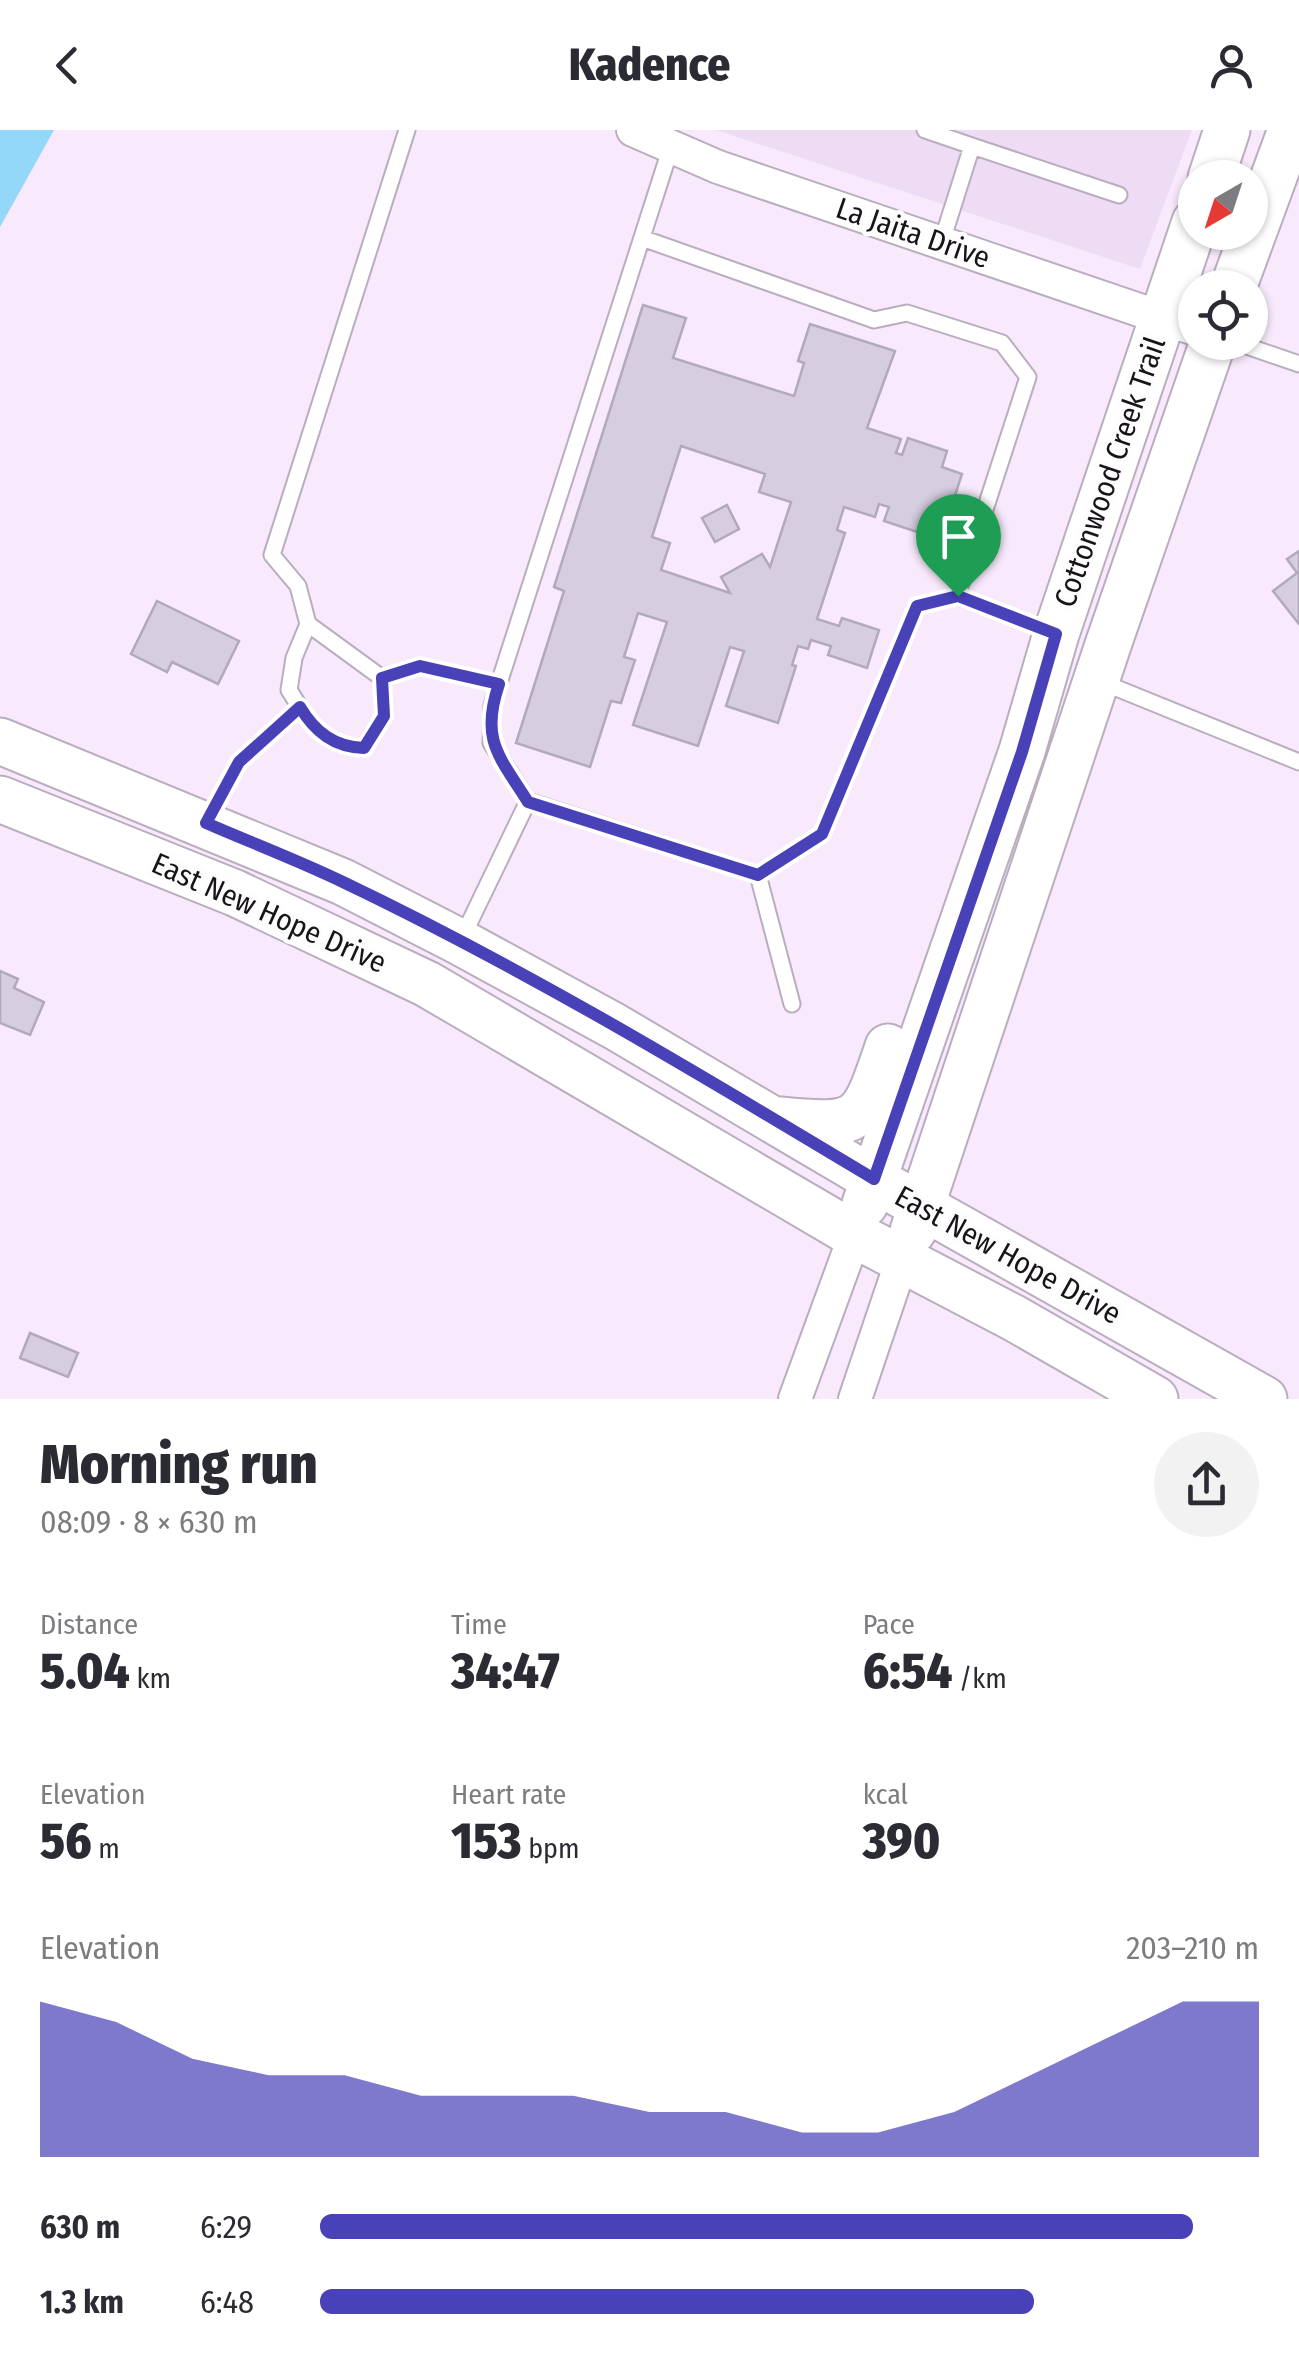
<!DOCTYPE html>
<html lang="en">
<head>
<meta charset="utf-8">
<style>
	body { margin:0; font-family:"Fira Sans Condensed",sans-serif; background:#f2f2f3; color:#2b2b33; height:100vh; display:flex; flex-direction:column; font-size:38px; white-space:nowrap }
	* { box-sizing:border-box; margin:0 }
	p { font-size:32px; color:#7c7c81 }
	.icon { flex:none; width:55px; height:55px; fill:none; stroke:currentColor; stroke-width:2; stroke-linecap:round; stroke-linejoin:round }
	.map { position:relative; height:1269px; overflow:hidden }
	.details { display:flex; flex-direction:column; background:#fff; flex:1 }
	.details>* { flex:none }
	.needle { width:65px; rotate:219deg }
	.tools { position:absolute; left:1178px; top:30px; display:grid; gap:20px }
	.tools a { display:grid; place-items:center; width:90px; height:90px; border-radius:50%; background:#fff; box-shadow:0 2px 8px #0004; font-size:50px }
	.pin { position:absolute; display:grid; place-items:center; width:85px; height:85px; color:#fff; margin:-102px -42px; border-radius:50% 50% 50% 0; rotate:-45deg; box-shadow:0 0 10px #0007 }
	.pin .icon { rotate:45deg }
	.round { display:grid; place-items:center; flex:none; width:105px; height:105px; border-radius:52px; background:#f2f2f3 }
	.headline { display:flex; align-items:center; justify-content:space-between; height:170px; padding:0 40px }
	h1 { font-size:55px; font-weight:800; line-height:75px }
	.metrics { display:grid; grid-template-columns:repeat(3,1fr); gap:15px; height:170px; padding:10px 40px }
	.metrics div { display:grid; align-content:center }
	.metrics b { font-size:50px; font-weight:800 }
	.metrics small { font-size:28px; font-weight:400 }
	.metrics p { font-size:28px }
	.chart { height:280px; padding:20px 40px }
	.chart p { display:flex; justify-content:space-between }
	.chart svg { width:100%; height:180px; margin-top:10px; fill:#4841b7; opacity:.7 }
	ul { padding:0 40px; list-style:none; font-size:32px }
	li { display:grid; grid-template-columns:160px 120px 1fr; align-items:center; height:75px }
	li i { height:25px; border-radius:12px; background:#4841b7 }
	header { display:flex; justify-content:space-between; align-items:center; height:130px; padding:0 40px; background:#fff; font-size:45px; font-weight:800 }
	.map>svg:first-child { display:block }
	.built { fill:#eddcf4 }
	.water { fill:#94d8f9 }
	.building { fill:#d6cde0; stroke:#b2a9bc; stroke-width:2.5; fill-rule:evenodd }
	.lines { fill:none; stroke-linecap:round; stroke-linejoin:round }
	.lane-casing { stroke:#b9adbe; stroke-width:19 }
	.street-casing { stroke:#b9adbe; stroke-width:36 }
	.secondary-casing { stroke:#b9adbe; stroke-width:49 }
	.lane { stroke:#fff; stroke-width:15 }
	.street { stroke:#fff; stroke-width:32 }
	.secondary { stroke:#fff; stroke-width:45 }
	.route-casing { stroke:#fff; stroke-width:20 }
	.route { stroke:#4841b7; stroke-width:12 }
	.labels { text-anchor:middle; stroke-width:9; stroke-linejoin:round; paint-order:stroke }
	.street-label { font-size:30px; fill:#181319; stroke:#fdfdfd }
</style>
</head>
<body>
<header><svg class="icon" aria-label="back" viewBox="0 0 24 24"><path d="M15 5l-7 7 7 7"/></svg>Kadence<svg class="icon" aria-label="person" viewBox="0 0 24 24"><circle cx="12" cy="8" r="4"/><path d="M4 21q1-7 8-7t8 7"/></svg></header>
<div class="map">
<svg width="1299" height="1269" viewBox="0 0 1299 1269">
	<rect width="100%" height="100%" fill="#f8eafc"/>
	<path class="built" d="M716,0H1192L1140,139Z"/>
	<path class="water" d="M0,0H54L0,97Z"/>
	<path class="building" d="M643,175L686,188L673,228L794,266L804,233L798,231L810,194L895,221L867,298L901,309L896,323L902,325L908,308L947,321L942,337L962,344L945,396L927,391L923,404L884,391L889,377L879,374L875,387L844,377L837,400L845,403L817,489L839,496L842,488L879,500L867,538L828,525L831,516L811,510L808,519L798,516L792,535L796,536L778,593L726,576L744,521L730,517L698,616L633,595L667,492L638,483L624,527L635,530L621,573L611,571L590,637L516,613L564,461L554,457ZM681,316L765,344L759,362L791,372L770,437L762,424L721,447L730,463L661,440L670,413L652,407Z
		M727,375L739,399L715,412L702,388Z
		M1299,421V494L1273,461L1297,443L1287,429Z
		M157,471L239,511L218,554L172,532L167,542L131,524Z
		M0,841L18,849L14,858L44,872L30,905L0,893Z
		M30,1203L78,1223L68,1247L20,1228Z"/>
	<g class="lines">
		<g class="lane-casing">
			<path id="lane" d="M925,0L972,16L941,114
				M972,16L1119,65
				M642,108L874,190L907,183L1002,213L1028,247L957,466L1054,503
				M1235,212L1299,234
				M308,494L298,456L272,425L407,0
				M382,548L308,494L294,528L289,560C309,592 323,616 363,618L384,586L382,548L420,536L499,554
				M1099,551L1299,632
				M528,671L758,745L822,704L917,476L957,466
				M208,690L239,632L300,577
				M758,745L792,874
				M462,808L528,671L491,613L492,575L671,17"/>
		</g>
		<g class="street-casing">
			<path id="street" d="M633,0L718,37L1195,199
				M795,1269L855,1105
				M855,1269L902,1130"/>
		</g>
		<g class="secondary-casing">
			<path id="secondary" d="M1211,48L1227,0
				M1233,158L1291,0
				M0,611L343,752L460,812L614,896L873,1049L1264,1269
				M0,669L235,763L427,854L855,1105L1014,1188L1155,1269
				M780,990C862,998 862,993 888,917
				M865,1074L1022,621L1056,504L1195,92
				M913,1101L1108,515L1213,212"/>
		</g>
		<use href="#lane" class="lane"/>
		<use href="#street" class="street"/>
		<use href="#secondary" class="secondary"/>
	</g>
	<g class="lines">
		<g class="route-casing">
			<path id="route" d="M958,466L1056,504L1022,622L874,1049C701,945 527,840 345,753C300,731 252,713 206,693L239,632L300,577C315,602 334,617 364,618L384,586L382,548L420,536L499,554C480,610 499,626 528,672L758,745L822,704L917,476Z"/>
		</g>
		<use href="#route" class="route"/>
	</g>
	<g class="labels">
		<g class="street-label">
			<text transform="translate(913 103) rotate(19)" y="10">La Jaita Drive</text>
			<text transform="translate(1110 342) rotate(-71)" y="10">Cottonwood Creek Trail</text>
			<text transform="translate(269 783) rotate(24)" y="10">East New Hope Drive</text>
			<text transform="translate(1008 1125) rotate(29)" y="10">East New Hope Drive</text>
		</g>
	</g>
</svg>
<div class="tools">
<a><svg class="needle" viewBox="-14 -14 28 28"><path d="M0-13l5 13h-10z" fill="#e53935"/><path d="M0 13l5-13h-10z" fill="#7c7c81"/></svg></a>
<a><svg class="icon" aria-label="locate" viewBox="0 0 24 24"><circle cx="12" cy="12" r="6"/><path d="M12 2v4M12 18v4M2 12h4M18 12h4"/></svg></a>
</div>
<div class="pin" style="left:958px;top:466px;background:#1e9e55"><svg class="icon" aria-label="arrive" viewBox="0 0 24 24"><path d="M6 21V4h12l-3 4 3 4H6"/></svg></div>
</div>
<section class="details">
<div class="headline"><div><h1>Morning run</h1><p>08:09 · 8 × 630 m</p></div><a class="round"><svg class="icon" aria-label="share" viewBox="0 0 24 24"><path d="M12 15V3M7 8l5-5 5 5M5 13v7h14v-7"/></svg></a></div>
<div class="metrics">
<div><p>Distance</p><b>5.04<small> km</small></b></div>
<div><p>Time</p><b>34:47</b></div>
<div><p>Pace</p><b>6:54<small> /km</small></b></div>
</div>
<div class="metrics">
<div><p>Elevation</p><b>56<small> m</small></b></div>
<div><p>Heart rate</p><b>153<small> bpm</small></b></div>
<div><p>kcal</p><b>390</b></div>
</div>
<div class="chart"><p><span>Elevation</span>203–210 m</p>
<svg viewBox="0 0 160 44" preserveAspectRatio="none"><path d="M0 44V6L10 11L20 20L30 24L40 24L50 29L60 29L70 29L80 33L90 33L100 38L110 38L120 33L130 24L140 15L150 6L160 6V44z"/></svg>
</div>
<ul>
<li><b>630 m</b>6:29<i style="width:93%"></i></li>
<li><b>1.3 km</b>6:48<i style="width:76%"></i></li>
</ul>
</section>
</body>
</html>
